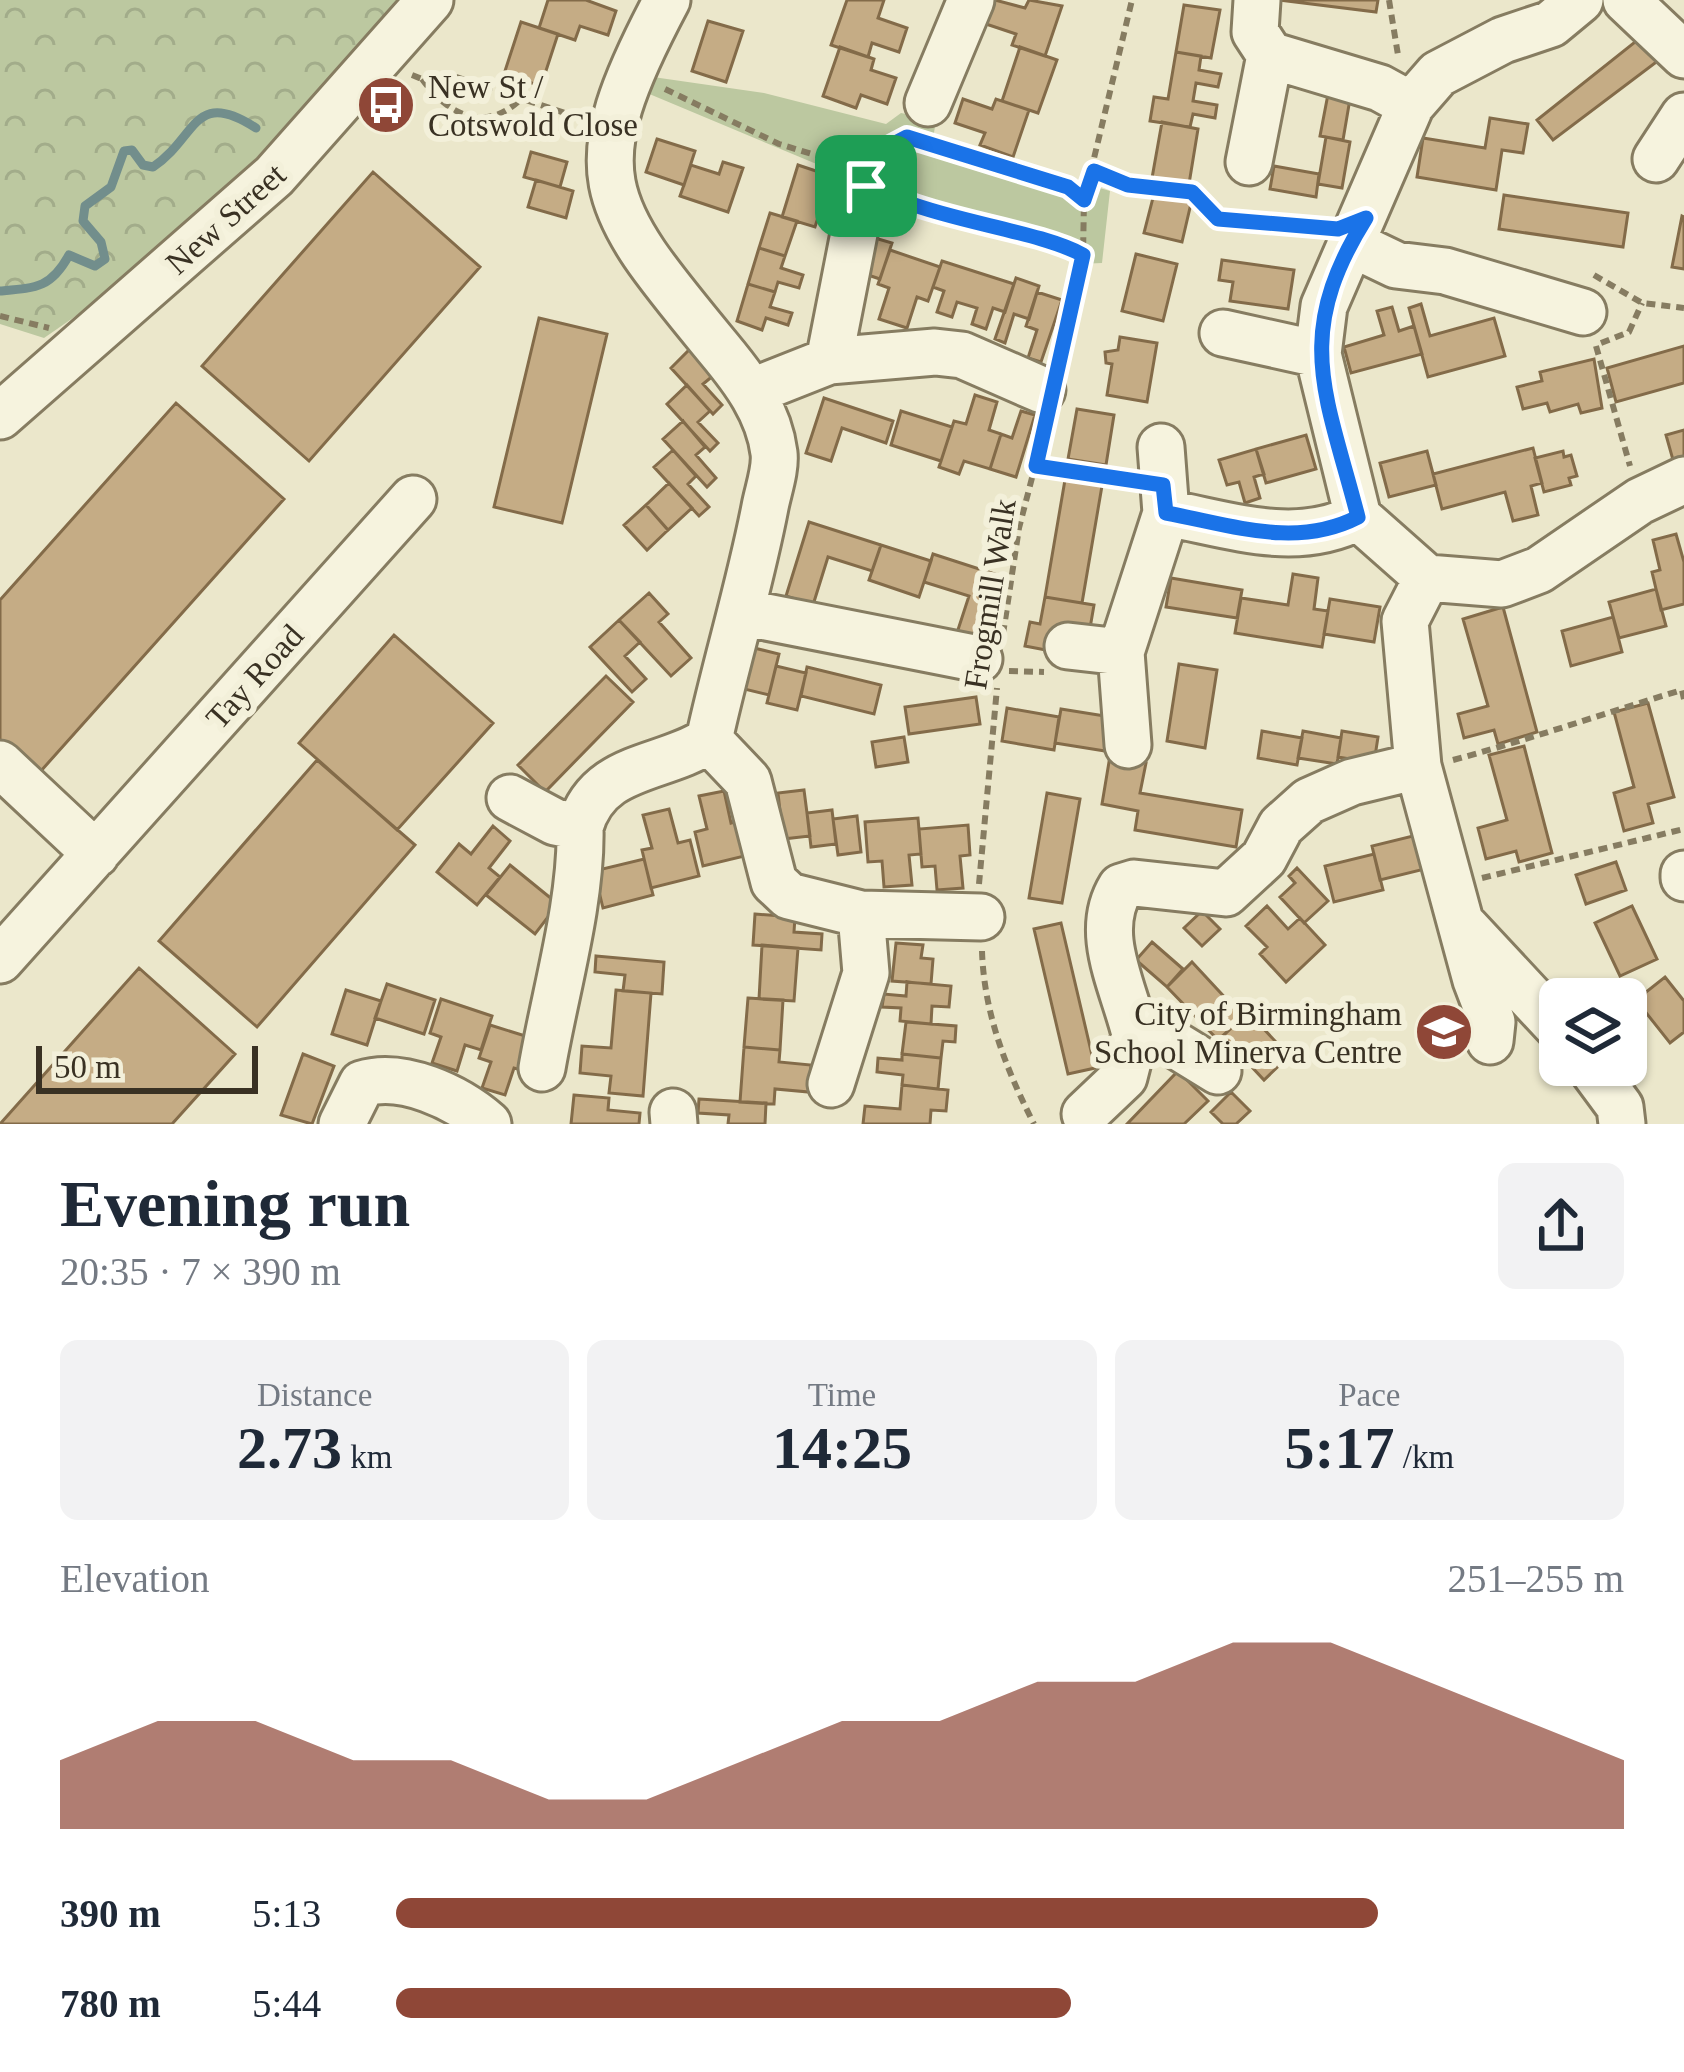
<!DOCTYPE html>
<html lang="en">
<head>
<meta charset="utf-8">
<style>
	body { margin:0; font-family:Georgia,serif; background:#f2f2f3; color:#1f2937; height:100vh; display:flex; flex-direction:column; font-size:45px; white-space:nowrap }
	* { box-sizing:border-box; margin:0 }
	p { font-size:39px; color:#747a83 }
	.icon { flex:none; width:66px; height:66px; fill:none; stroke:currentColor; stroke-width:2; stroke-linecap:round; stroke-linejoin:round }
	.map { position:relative; height:1124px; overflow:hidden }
	.side { display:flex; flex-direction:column; background:#fff; flex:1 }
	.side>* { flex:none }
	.controls { position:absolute; left:1539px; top:978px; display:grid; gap:24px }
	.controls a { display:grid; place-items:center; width:108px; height:108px; border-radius:18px; background:#fff; box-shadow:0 3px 9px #0004; font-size:60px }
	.scale { position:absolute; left:36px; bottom:30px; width:222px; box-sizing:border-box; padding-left:12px; border:6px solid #393123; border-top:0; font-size:33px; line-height:42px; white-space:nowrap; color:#393123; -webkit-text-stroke:9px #f3f0da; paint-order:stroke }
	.pin { position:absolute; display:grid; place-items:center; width:102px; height:102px; color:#fff; margin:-51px; border-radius:24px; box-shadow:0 6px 18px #0006 }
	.round { display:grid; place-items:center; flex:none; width:126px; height:126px; border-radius:18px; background:#f2f2f3 }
	.summary { display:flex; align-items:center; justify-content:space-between; height:204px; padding:0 60px }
	h1 { font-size:66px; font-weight:700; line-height:90px }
	.metrics { display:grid; grid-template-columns:repeat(3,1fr); gap:18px; height:204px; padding:12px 60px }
	.metrics div { display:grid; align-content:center; border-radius:18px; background:#f2f2f3; text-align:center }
	.metrics b { font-size:60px; font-weight:700 }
	.metrics small { font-size:33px; font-weight:400 }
	.metrics p { font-size:33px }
	.chart { height:336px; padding:24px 60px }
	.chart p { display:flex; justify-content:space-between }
	.chart svg { width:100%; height:216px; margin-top:12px; fill:#8f4737; opacity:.7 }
	ul { padding:0 60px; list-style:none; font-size:39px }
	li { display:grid; grid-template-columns:192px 144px 1fr; align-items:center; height:90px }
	li i { height:30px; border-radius:15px; background:#8f4737 }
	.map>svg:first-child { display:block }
	.grass { fill:#bcc8a0 }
	.park { fill:url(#park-crowns) }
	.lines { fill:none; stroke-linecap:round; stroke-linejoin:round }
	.stream { stroke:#728e8c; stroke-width:9 }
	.building { fill:#c5ac85; stroke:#836b49; stroke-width:3 }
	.minor-casing { stroke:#867c61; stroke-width:51 }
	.path { stroke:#867c61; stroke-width:6; stroke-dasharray:9 6; stroke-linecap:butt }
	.minor { stroke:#f6f3de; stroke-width:45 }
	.route-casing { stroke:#fff; stroke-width:24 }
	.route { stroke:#1a73e8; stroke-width:15 }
	.labels { text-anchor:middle; stroke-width:12; stroke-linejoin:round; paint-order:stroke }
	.poi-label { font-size:33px; fill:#393123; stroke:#f3f0da; text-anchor:start }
	.street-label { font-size:33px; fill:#393123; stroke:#f3f0da }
</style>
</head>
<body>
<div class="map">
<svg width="1684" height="1124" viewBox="0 0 1684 1124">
	<defs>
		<pattern id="park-crowns" width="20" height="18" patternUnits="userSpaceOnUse" patternTransform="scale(3)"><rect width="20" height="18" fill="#bcc8a0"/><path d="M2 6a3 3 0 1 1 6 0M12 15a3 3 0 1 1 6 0" fill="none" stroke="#a2ac8a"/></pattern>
	</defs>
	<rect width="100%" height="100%" fill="#ebe7cb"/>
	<path class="grass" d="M653,77L764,93L886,124L901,113L936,120L933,139L1110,191L1102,263L1078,264L1018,232L989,230L890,203L881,219L855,207L838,173L647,93Z"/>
	<path class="park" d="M0,0H398C295,123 178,248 44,338L0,324Z"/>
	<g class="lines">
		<path class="stream" d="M0,291C36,288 51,288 69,255L95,266L105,259L101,242L83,221L85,206L111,187L124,151L132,150L143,165L153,167C197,138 193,87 256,128"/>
	</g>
	<path class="building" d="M548,0H586L616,11L608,35L580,26L575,40L539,28Z
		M847,0H884L878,18L907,28L899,52L872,43L868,57L831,45Z
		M995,0L1025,8L1029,0L1062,6L1045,56L1012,45L1016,34L986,24Z
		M1279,0H1378L1376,12Z
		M1184,5L1220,10L1211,58L1176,52Z
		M708,21L743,31L726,82L692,71Z
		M521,22L558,34L541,86L504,74Z
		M1645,34L1663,57L1553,140L1537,120Z
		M840,47L874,59L871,70L896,78L887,104L861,95L856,108L823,96Z
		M1020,47L1057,60L1038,113L1002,101Z
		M1176,52L1201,56L1199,70L1221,74L1218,87L1196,83L1193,101L1217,105L1215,118L1193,114L1190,127L1150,121L1154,97L1168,99Z
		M1329,89L1351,93L1343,140L1320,136Z
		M963,99L992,109L996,99L1029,110L1013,157L980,145L985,133L955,123Z
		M1490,118L1528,124L1523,153L1502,150L1496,190L1417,177L1423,138L1485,148Z
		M1162,122L1198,129L1189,184L1152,178Z
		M1326,137L1350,142L1342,188L1318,184Z
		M657,139L695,151L684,185L646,172Z
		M531,152L567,162L560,187L524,177Z
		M723,162L743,168L728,212L680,196L691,165L719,174Z
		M798,165L831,176L815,227L782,217Z
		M1274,166L1319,174L1316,197L1270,189Z
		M373,172L480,267L309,461L202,366Z
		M536,180L573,191L566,218L528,207Z
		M1155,190L1192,199L1182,242L1144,233Z
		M1504,195L1628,213L1623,247L1499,229Z
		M770,213L797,221L785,256L759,248Z
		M1682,216L1684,217V269L1672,267Z
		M868,236L892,243L880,279L856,271Z
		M759,248L785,256L781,268L803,275L799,288L778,282L775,292L748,284Z
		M890,250L940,267L928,301L917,297L907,328L879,319L889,288L878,284Z
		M1136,254L1177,264L1163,321L1122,311Z
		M1222,260L1294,270L1288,309L1230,301L1233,282L1219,280Z
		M942,261L1014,284L1005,312L993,308L986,329L972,324L977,308L957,302L952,317L937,312L944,291L933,287Z
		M1016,278L1039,286L1029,319L1014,314L1005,343L995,339Z
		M748,284L775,292L770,307L792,313L788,325L766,318L762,330L737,321Z
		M1037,292L1062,300L1041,362L1028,358L1037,330L1026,326Z
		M1421,304L1430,336L1494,318L1505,356L1428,377L1409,308Z
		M1392,307L1399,331L1414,326L1422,354L1351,373L1344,347L1384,335L1377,311Z
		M539,318L607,334L562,523L494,507Z
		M1120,337L1157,343L1147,402L1107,395L1112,364L1106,363L1105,352L1118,350Z
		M1684,346V383L1616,402L1607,368Z
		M690,349L714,375L703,384L722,405L713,414L671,368Z
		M1594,359L1602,408L1581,413L1578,404L1550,412L1547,403L1523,409L1517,387L1542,381L1540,372Z
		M687,385L710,411L698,422L718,443L710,451L667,404Z
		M975,395L997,402L989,430L1001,434L990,469L964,461L959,474L939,467L954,421L966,424Z
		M824,398L893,421L886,443L842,428L831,461L806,453Z
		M176,403L284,499L23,791L0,770V600Z
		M1077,409L1114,415L1106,465L1068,459Z
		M901,411L952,427L941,461L891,445Z
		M1021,411L1035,415L1016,477L990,469L1001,434L1012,438Z
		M683,421L705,447L696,455L716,478L707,487L663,439Z
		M1684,430V457L1673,460L1666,435Z
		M1306,435L1316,469L1266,483L1256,449Z
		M1533,448L1542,483L1531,486L1538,515L1513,521L1505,492L1442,509L1433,474Z
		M1256,449L1264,474L1254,477L1260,498L1245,503L1239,482L1227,485L1219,460Z
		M673,450L696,476L688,484L709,507L699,516L654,467Z
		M1427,451L1436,485L1389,497L1380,463Z
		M1563,451L1564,457L1571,455L1577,476L1569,478L1571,485L1544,492L1535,458Z
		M1066,474L1103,480L1082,603L1045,597Z
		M669,483L692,508L668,530L646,505Z
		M646,505L668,530L647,550L624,525Z
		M809,522L881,545L872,571L828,557L813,605L786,596Z
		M1676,534L1684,562V604L1661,610L1652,572L1660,570L1653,540Z
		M881,545L931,561L919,597L869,580Z
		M933,554L1004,577L981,650L954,642L969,596L924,582Z
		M1293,574L1318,578L1314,609L1328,611L1322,647L1235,633L1241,598L1288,605Z
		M1171,578L1242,590L1237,618L1166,607Z
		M1656,589L1666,626L1619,638L1609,602Z
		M649,593L668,614L659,622L691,658L671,676L619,620Z
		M1045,597L1094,605L1089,634L1054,629L1051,651L1025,646L1030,622L1040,624Z
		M1330,599L1380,607L1374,642L1324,634Z
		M1503,607L1537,732L1498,744L1494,730L1464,738L1458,714L1488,706L1463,619Z
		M1613,617L1622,652L1571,666L1562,631Z
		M619,620L640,642L625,656L646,679L632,692L590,647Z
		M394,635L493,723L397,830L299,743Z
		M750,647L779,654L769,695L740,688Z
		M1179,664L1217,670L1205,748L1167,741Z
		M776,666L806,673L797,710L767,703Z
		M807,667L881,685L874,714L801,696Z
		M606,676L633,702L545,792L518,765Z
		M976,697L980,724L909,734L905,707Z
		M1648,703L1674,797L1648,804L1653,823L1624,831L1614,793L1634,787L1614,712Z
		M1007,708L1059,717L1054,750L1002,741Z
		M1061,709L1111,717L1105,751L1055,743Z
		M1262,731L1302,738L1297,765L1258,758Z
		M1303,731L1341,738L1337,764L1298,758Z
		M1342,731L1378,737L1374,763L1338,757Z
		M904,737L908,762L876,767L872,742Z
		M1524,746L1552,853L1519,862L1516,851L1486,859L1478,828L1507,820L1489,755Z
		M1110,756L1146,763L1140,793L1242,810L1236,847L1135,830L1138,811L1102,804Z
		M317,760L415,845L257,1027L159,941Z
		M804,790L810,836L783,839L778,793Z
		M724,791L731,823L745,819L753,854L703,866L695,832L707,829L699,796Z
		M1047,793L1080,799L1062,903L1029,898Z
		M669,809L678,843L690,840L699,876L651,888L642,850L652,848L643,815Z
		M832,810L836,844L811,847L807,813Z
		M857,816L861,852L838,855L833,819Z
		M918,818L921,854L909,855L912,885L884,887L882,861L868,862L865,822Z
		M968,825L970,855L960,856L963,888L937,890L935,866L922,867L919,829Z
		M493,826L510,841L489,868L500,877L477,905L437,872L459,844L471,854Z
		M1421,834L1429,868L1380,880L1372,846Z
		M1374,854L1383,890L1334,902L1325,866Z
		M644,859L653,895L603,908L594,871Z
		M1616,862L1626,890L1586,904L1576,875Z
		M510,865L558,904L535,934L486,895Z
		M1297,868L1328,901L1304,923L1280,897L1295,883L1289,876Z
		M1267,906L1288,929L1300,918L1325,945L1286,982L1260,954L1267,947L1246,926Z
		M1632,906L1657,959L1620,976L1595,923Z
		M1202,911L1220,929L1202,946L1184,928Z
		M755,914L795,917L794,932L822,934L821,950L753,945Z
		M1061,923L1095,1068L1068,1074L1034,929Z
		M1152,942L1183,969L1167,987L1136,960Z
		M896,943L923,945L921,958L933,959L931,984L892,981Z
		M762,945L798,948L794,1001L759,999Z
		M596,956L664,962L662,994L623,991L625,975L595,972Z
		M1192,962L1243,1017L1218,1040L1167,987Z
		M139,968L235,1054L172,1124H0Z
		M1665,977L1684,1001V1032L1670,1043L1636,1000Z
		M907,982L951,986L949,1007L932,1006L931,1024L900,1021L901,1008L882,1007L884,994L906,996Z
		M387,984L435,1000L424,1034L375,1018Z
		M346,990L381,1001L367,1045L332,1034Z
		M616,990L651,993L643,1096L609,1093L611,1076L580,1073L582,1046L611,1048Z
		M748,998L783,1000L780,1050L744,1047Z
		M441,999L492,1016L481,1050L465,1045L457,1071L432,1063L441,1037L430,1033Z
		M1248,1012L1289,1056L1264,1080L1223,1036Z
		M906,1022L956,1026L955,1042L943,1041L941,1058L902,1054Z
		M490,1025L535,1039L525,1071L514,1068L505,1095L482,1088L491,1062L479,1058Z
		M744,1047L780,1050L779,1062L811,1065L809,1092L775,1089L774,1104L740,1102Z
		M303,1054L334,1066L312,1124L281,1115Z
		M902,1054L941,1058L938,1089L902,1085L903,1075L877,1072L878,1058L902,1060Z
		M1178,1071L1208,1101L1184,1124H1127Z
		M902,1085L948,1090L946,1111L931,1110L930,1124H863L865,1106L900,1109Z
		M1231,1092L1250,1111L1236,1124H1223L1211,1112Z
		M574,1095L609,1098L608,1110L640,1113L639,1124H571Z
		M699,1099L766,1103L765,1124H728L729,1115L698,1113Z"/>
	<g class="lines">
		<g class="minor-casing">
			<path id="minor" d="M1580,0L1551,24L1503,40L1438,74L1411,105L1324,306L1318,354L1358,517L1427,578L1502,584L1539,570L1640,501L1684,480
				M1626,0L1684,55
				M1270,55L1380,88L1411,105
				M928,103L971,0
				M1656,159L1684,116
				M1249,162L1270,55L1255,32L1257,0
				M1350,243L1396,265L1445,271L1583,312
				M1223,333L1318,354
				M829,361L935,352L962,355L1042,390
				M753,391L829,361L858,213
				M0,416L274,176L430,0
				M1161,447L1166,513
				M1427,578L1405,621L1418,766L1476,980L1492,1022L1490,1041
				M741,612L979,659
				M1068,646L1121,652
				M709,740L748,781L774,882L789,896L861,914L981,917
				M1128,745L1121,652L1166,513C1232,525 1296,549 1358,517
				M0,764L96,854
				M510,798L555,822L580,827C598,763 662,771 709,740C726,662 750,585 765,507C768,491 776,469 774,453C769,412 744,379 719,349C599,203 573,177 667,0
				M1684,874V878
				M1466,928L1560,1029
				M0,960L413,499
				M1589,1065L1620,1107L1622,1124
				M542,1068C555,992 582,902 580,827
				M1218,1071L1161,1036L1135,1034C1123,985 1093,932 1121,887L1134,883L1226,893L1264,858L1281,826L1309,801L1352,782L1418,766
				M831,1084L866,973L861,914
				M673,1112L674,1124
				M1085,1114L1124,1077L1135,1034
				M342,1124L362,1084C402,1071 457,1097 488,1124"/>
		</g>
		<path class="path" d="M1389,0L1398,55
			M412,75L422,79L450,75L583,119
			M422,79C448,115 485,134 521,99
			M665,89L779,144L852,166L907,137L1068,187L1084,200
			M1094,171L1128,185L1192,192L1218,219L1284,228L1321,226
			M888,193L993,228L1053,239L1083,255
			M1594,275L1642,303L1684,308
			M0,316L49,328
			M1601,343L1629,332L1642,303
			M1596,346L1630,466
			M1061,364L1083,255L1084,200L1132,0
			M1037,466L1130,480
			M1003,634L1019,528L1046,424
			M1009,671L1044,672
			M1453,760C1531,739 1605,713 1682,690L1684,699
			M1482,878L1684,829
			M979,884L997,688
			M982,951C984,1013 1006,1069 1034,1124"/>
		<use href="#minor" class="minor"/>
	</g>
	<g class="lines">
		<g class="route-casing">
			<path id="route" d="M907,137L1068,187L1084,200L1094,171L1128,185L1192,192L1218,219L1338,229L1366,218C1292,336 1326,393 1358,517C1296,549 1232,525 1166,513L1163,485L1036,466L1083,255C1024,223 887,218 852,166Z"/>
		</g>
		<use href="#route" class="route"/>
	</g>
	<defs>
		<g id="bus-disc" transform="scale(3)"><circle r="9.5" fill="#8f4737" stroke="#f3f0da"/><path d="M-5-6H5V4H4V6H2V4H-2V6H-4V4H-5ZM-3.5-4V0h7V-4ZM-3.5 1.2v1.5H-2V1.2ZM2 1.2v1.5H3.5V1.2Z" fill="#fff"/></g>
		<g id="school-disc" transform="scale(3)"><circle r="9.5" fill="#8f4737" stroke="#f3f0da"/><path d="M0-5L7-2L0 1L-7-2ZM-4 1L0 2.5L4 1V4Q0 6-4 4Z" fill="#fff"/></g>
	</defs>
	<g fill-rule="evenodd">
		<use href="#bus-disc" x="386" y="105"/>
		<use href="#school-disc" x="1444" y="1032"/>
	</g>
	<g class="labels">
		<g class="poi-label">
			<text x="428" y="98">New St /<tspan x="428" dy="38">Cotswold Close</tspan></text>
			<text x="1402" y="1025" text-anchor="end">City of Birmingham<tspan x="1402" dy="38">School Minerva Centre</tspan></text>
		</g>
		<g class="street-label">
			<text transform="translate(225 218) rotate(-42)" y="12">New Street</text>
			<text transform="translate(989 594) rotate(-81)" y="12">Frogmill Walk</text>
			<text transform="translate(254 676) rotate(-48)" y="12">Tay Road</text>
		</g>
	</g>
</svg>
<div class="controls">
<a><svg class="icon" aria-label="layers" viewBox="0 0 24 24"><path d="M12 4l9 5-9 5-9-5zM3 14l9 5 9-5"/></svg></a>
</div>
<div class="scale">50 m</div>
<div class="pin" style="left:866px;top:186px;background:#1e9e55"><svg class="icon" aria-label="arrive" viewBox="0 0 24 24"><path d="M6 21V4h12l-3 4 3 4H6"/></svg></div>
</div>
<section class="side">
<div class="summary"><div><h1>Evening run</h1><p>20:35 · 7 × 390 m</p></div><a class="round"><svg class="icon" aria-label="share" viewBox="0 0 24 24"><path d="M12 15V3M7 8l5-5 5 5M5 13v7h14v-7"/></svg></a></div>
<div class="metrics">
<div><p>Distance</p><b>2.73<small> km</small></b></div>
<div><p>Time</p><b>14:25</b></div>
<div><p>Pace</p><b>5:17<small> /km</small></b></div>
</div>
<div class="chart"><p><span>Elevation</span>251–255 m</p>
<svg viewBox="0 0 160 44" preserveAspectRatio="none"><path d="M0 44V30L10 22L20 22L30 30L40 30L50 38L60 38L70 30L80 22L90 22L100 14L110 14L120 6L130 6L140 14L150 22L160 30V44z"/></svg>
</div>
<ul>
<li><b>390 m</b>5:13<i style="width:80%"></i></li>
<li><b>780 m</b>5:44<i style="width:55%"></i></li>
</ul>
</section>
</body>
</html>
